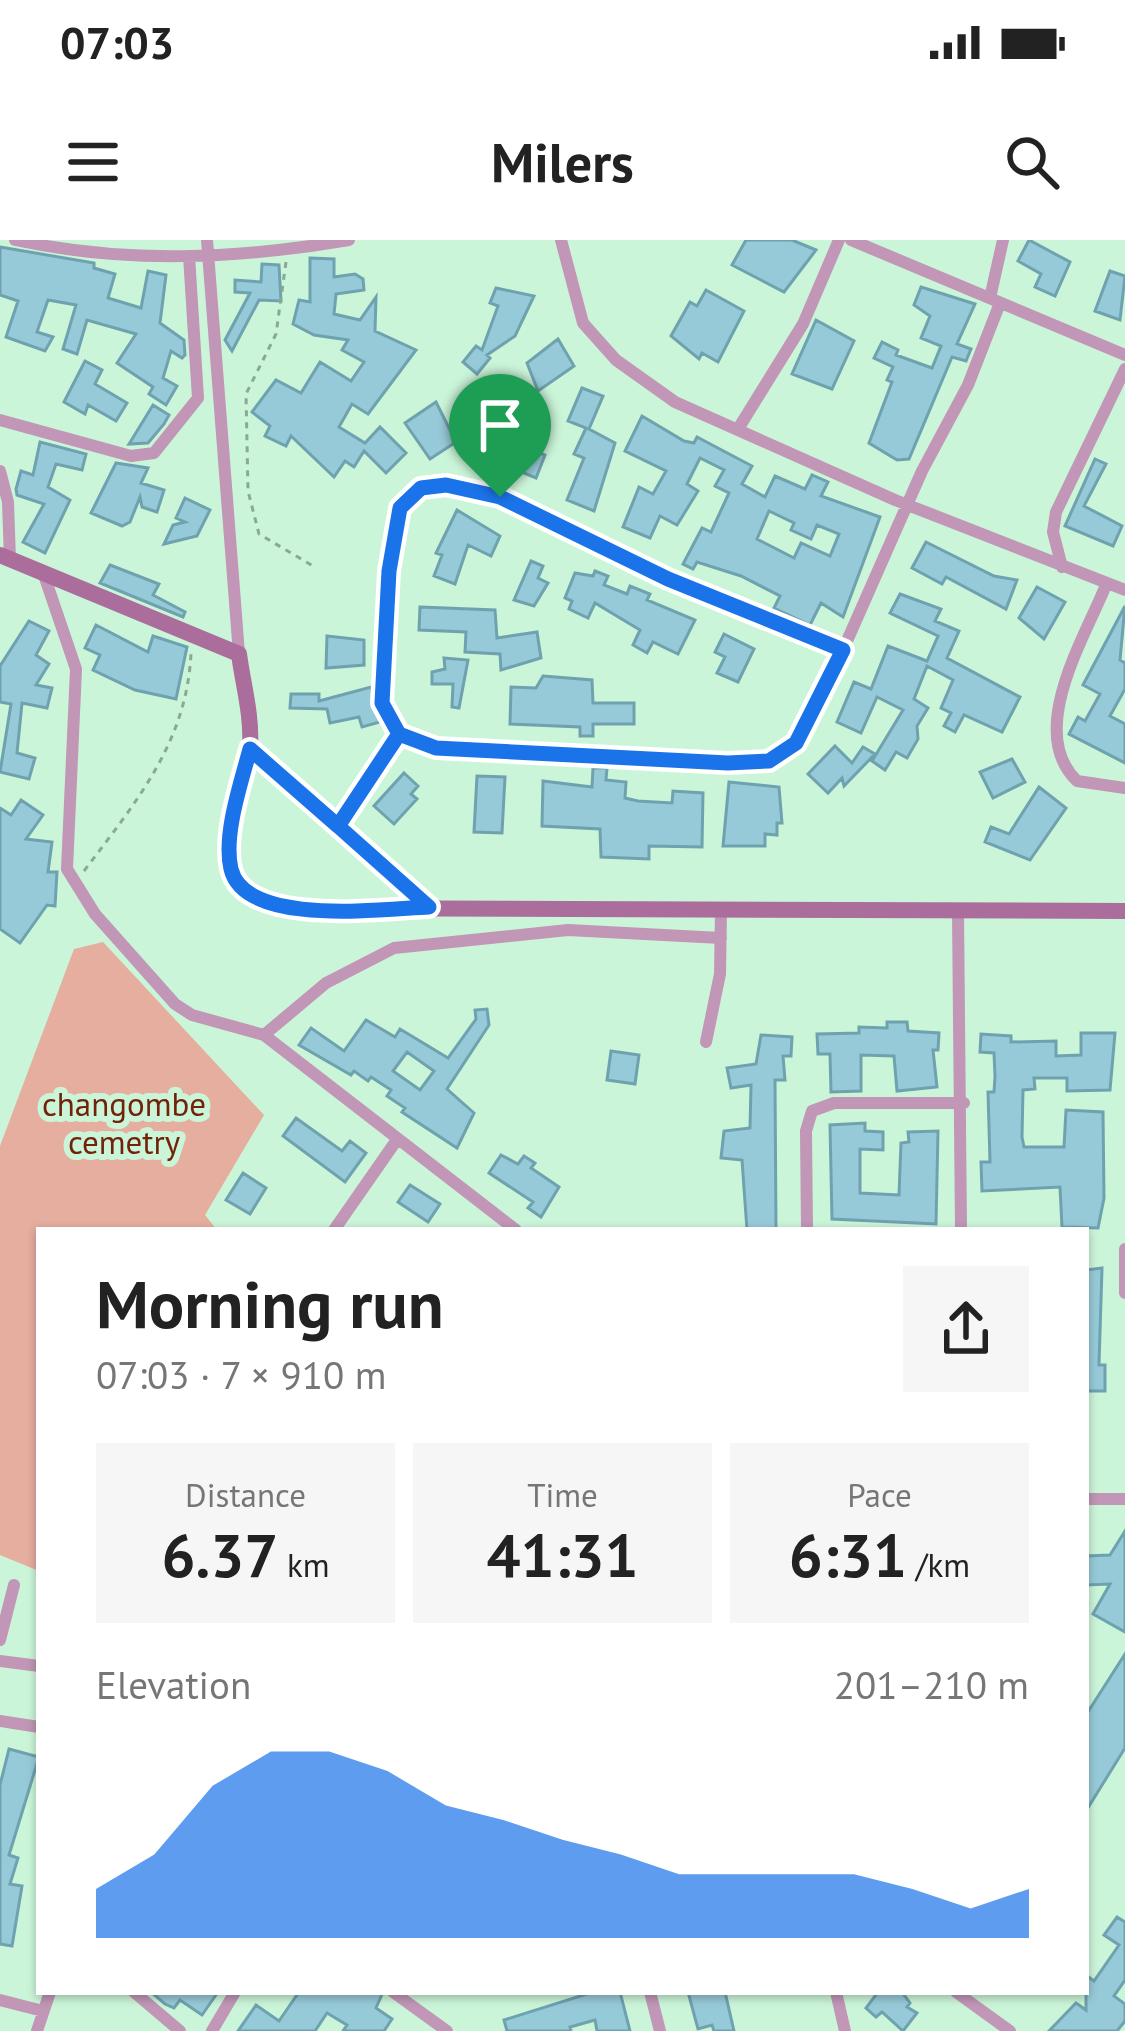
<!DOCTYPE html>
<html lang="en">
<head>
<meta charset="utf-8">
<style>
	body { margin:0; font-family:"PT Sans",sans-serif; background:#f6f6f6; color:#222; height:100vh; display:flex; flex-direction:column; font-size:45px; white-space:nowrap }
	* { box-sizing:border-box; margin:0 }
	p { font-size:39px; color:#767676 }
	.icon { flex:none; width:66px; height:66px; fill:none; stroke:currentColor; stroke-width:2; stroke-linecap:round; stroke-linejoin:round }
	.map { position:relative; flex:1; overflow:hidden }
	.panel { position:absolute; left:36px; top:987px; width:1053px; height:768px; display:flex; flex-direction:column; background:#fff; border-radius:0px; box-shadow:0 3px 9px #0004 }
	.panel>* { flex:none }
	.pin { position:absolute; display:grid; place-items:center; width:102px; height:102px; color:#fff; margin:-123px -51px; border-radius:50% 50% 50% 0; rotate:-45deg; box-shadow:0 0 12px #0007 }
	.pin .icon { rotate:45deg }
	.round { display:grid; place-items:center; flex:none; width:126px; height:126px; border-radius:0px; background:#f6f6f6 }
	.overview { display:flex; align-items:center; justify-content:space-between; height:204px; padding:0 60px }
	h1 { font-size:66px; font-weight:800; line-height:90px }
	.stats { display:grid; grid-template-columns:repeat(3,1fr); gap:18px; height:204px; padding:12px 60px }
	.stats div { display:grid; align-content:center; border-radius:0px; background:#f6f6f6; text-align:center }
	.stats b { font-size:60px; font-weight:800 }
	.stats small { font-size:33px; font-weight:400 }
	.stats p { font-size:33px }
	.chart { height:336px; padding:24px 60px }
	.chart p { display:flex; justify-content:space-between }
	.chart svg { width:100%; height:216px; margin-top:12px; fill:#1a73e8; opacity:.7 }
	.status { display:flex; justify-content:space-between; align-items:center; height:84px; padding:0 60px; background:#fff; direction:ltr }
	.status svg { height:33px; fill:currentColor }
	header { display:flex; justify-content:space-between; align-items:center; height:156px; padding:0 60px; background:#fff; font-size:54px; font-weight:800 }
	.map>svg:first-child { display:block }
	.green { fill:#e5ae9e }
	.building { fill:#97cad8; stroke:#6fa2af; stroke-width:3; fill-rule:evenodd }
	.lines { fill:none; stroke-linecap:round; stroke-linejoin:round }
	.path { stroke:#89a994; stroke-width:3; stroke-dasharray:6 6; stroke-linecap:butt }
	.street { stroke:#c196b6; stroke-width:12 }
	.secondary { stroke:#ab6d9c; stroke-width:16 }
	.route-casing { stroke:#fff; stroke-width:24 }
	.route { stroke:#1a73e8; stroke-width:15 }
	.labels { text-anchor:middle; stroke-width:12; stroke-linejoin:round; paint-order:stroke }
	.park-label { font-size:33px; fill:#73220a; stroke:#cbf5d9 }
</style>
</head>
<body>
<div class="status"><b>07:03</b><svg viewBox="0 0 49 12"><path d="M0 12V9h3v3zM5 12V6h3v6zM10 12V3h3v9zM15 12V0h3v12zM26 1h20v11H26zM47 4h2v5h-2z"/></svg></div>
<header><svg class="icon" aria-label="menu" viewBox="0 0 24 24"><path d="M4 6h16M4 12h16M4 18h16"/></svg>Milers<svg class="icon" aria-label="search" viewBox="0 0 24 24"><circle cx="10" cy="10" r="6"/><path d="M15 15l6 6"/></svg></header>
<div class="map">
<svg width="1125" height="1791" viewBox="0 0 1125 1791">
	<rect width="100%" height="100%" fill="#cbf5d9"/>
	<path class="green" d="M103,702L264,875L205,975L217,990H39V1331L0,1315V906L74,709Z"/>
	<path class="building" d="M746,0H792L816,10L784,52L732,25Z
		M1029,0L1070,22L1055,56L1035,47L1041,34L1018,21Z
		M0,7L94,23V28L115,34L108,58L141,68L148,31L166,35L160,83L184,100L185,115L182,118L171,111L163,138L177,146L166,165L149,154L153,147L117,123L136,94L87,80L77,114L63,109L76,65L48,60L37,92L53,97L45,111L6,97L18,61L0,55Z
		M310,18L334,19V37L355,34L363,39L364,50L336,54L334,74L360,80L376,57L375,91L416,110L368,174L352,164L339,187L365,203L380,187L406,213L386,233L364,211L354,227L345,221L334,237L291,196L286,206L265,196L270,186L252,172L276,140L301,153L320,122L351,141L364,122L342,110L348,100L314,95L293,84L299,60L310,62Z
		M262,24L279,25L281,61L259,60L232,111L225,100L250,53L235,52V40L261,42Z
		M1110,31L1125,36L1120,80L1095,71Z
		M921,47L975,64L957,104L971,109L966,121L952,117L909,219L897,220L869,203L892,142L887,140L893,127L874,118L882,102L898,110L896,115L932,128L941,106L921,98L930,76L914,65Z
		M496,48L534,56L515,96L487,115L490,118L477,134L463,122L476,106L482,110L498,66L490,63Z
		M706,50L744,71L718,122L702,113L699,119L671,96L690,62L697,66Z
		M816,80L854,101L832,149L792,134Z
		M558,99L574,126L538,151L527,123Z
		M85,121L102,130L95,144L127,163L116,181L88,165L85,174L64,162Z
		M582,148L603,156L589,189L615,203L594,271L567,260L584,218L574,214L586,188L568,181Z
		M436,162L456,202L430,219L405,183Z
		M153,165L169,175L164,184L148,203L129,204Z
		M642,176L684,201L694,203L697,197L752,226L742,244L765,257L775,236L805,249L812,235L828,242L821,256L880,277L843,377L821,363L810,385L774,368L780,356L741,336L697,322L693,329L683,324L702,288L711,292L729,253L715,246L724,230L700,218L687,244L698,251L677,285L660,276L650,298L623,287L639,247L653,254L666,231L625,211ZM769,271L794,283L791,290L811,299L817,285L839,294L830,316L801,303L794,318L757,299Z
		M509,200L545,215L536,238L500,223Z
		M40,202L86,214L82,230L56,224L48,247L70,260L45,313L23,302L44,264L17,255L16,249L21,231L33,235Z
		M1095,219L1106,224L1084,266L1122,286L1113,306L1065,286Z
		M116,223L148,228L141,243L164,250L157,272L142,267L140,257L130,282L122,286L91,273Z
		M185,258L210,270L197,296L164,304L173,285L185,282L176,278Z
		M457,270L500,296L491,316L468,305L455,344L434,336L442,315L436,313Z
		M926,302L994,336L1017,340L1006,369L946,337L942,344L912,328Z
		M531,321L543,326L538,338L548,343L534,366L514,360Z
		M110,325L159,344L153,355L185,372L183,377L100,343Z
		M595,331L608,336L604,345L627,354L630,346L650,354L647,360L695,380L678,414L653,402L647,413L633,405L640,390L595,363L588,378L569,369L572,361L565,358L575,333L593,336Z
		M1037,347L1065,362L1044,399L1019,378Z
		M900,354L941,369L935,381L959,391L947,418L1020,457L1002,492L964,475L955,492L944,486L951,473L941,468L953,440L927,426L914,459L928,468L917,486L918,499L907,518L896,512L885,530L872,521L903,470L877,457L861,493L837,482L854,442L871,449L888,406L927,421L938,396L890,373Z
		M1125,366L1120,420L1125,423V449L1110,476L1125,484V523L1069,494L1078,477L1085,481L1100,454L1083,445Z
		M420,367L495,370L497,398L537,392L541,418L501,430L500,414L465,412L466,392L419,390Z
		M29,381L49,391L36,415L49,424L36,445L52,448L47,468L22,463L17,513L35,518L29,539L0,532L11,464L0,462V426Z
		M96,385L148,412L153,396L187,407L176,459L135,450L93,430L100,415L85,408Z
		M724,394L754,409L738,442L717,433L725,417L715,412Z
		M327,396L364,400V425L326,428Z
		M444,418L468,420L459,468L452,467L453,444H432V432L445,429Z
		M543,436L592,440L593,463H634V484H593V496H580V487L510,484L511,447L536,448Z
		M371,447L380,482L362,487L359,477L330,483L327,469L290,468L291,454H319V461Z
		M835,506L852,523L863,507L875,514L844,546L842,538L828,553L808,534Z
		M1012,519L1025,542L993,558L980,532Z
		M593,528H607L606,540L626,542L625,558L638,561L672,563L673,551L703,553L702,607L649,606V619L601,617L600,589L542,586L543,541L592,547Z
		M404,533L418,546L411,554L417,559L394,584L374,566Z
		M477,536L505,537L502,593L474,592Z
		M729,542L779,547L782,583H777V595L765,594V606H723Z
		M1039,547L1066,568L1030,620L985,602L991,587L1009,594Z
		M21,560L43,575L26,599L52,602L48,632H57L55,666L47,665L20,703L0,689V568L11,575Z
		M487,769L489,785L447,849L474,873L457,908L402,872L405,868L387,856L391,850L371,837L368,841L354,831L351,835L299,805L311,788L344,811L366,780L395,797L400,789L448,818L476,779L475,770ZM407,812L434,831L420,850L393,831Z
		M887,782H907L908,791L939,793L938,810H933L937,847L897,851L894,816L861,815V851L831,852L830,814H818L817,794L859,793V787L887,788Z
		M1081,793H1115L1110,850L1067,851V838H1034L1035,849L1023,850L1022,897L1024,907H1064L1066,870L1103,872L1104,958L1098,988L1062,987L1060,947L982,951L981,922H990L988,852H994L995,836L994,813L980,812L981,794L1011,796V802L1056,801V816L1081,815Z
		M761,795L792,797L791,816H783L785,840H775L776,990H747L742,920L721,918L724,891L750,888L751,845L731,848L727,828L756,824Z
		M611,811L639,815L635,844L607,840Z
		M296,878L342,911L350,901L366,913L345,942L283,896Z
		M865,883V891L883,892V910L860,909V953L899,955L901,903L909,902L908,892L938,891L936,984L832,979L830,885Z
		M501,915L518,924L524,916L535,923L531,928L559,947L541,977L528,968L533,962L489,933Z
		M243,933L266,948L250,974L226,960Z
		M410,945L440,964L428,982L398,962Z
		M1102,1028L1099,1125H1105V1151H1086V1030Z
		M1125,1291V1392L1093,1374L1110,1344L1086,1345V1316L1110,1315Z
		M1125,1414V1508L1086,1571V1475Z
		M9,1509L39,1517L9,1615L18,1618L10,1644L22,1646L12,1706L0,1704V1545Z
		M1117,1677L1125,1682V1740L1114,1756L1125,1764V1781L1117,1791H1049L1076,1763L1086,1770V1735L1094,1741L1119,1705L1104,1695Z
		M151,1752H218L202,1775L180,1760L174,1768L165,1764Z
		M299,1752H383L376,1768L392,1779L384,1791H343L347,1785L327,1773L315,1791H238L256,1765L279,1781Z
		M593,1752H620L630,1791H597L595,1780L570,1787L571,1791H507L504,1780Z
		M688,1752H725L734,1791H714L712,1785L698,1789Z
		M878,1752H902L910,1763L907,1767L917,1773L903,1791L882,1772L876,1777L866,1768Z"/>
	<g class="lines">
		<path class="path" d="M286,22L276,94L246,154L248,251L259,294L313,326
			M84,631C136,562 187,502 191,413"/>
		<path class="street" d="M15,0C126,24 237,19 349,0
			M207,0L239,414
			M561,0L583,83L616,120L675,162L895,260L1125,350
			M851,0L1125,115
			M990,58L1003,0
			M0,180L131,216L154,213L198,158L189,16
			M738,189L803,84L839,0
			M0,231L8,262L10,320
			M1062,327L1053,292L1056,272L1125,129
			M44,335L76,429L67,629L95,674L175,764L192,775L264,795L516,990
			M1106,345C1084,399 1026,492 1077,541L1125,548
			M843,410L668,339L500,257L446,245L421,248L401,268L389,331L382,463L399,494L436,508L769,521L796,503L843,410L922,231L968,145L1000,63
			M250,509L429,667
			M338,586L399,494
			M958,672L961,990
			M264,795L326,743L394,708L568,690L721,698
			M706,802L720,734L721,670
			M334,990L396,901
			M807,990L806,891L812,871L834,863H964
			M1125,1009V1053
			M1086,1259H1125
			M0,1400L14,1345
			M0,1421L39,1426
			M0,1481L39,1487
			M134,1752L180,1791
			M393,1752L447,1791
			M650,1752L660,1791
			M836,1752L845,1791
			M956,1752L1010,1791
			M0,1760L43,1771
			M37,1791L50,1752
			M212,1791L235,1752"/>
		<path class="secondary" d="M0,315L239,414C243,445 252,474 250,507C246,566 194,644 278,668L1125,671"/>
	</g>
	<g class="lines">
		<g class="route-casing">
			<path id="route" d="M500,257L446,245L421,248L400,268L389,331L382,463L399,494L338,586L250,509C241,543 223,595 231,629C245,687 382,669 429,667L338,586L399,494L436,508L728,523L769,521L796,503L843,410L668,339L500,257"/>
		</g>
		<use href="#route" class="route"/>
	</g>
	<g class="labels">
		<g class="park-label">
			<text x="124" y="876">changombe<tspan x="124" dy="38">cemetry</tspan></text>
		</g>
	</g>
</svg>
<div class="pin" style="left:500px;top:257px;background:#1e9e55"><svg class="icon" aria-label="arrive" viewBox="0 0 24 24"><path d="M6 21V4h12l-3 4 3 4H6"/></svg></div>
<section class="panel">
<div class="overview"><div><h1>Morning run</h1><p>07:03 · 7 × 910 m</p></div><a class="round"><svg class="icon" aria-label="share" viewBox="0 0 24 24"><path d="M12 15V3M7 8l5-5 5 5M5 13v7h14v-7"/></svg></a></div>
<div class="stats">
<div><p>Distance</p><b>6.37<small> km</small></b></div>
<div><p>Time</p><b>41:31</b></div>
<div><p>Pace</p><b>6:31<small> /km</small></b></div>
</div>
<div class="chart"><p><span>Elevation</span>201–210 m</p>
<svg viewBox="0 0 160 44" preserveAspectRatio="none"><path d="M0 44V34L10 27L20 13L30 6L40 6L50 10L60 17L70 20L80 24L90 27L100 31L110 31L120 31L130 31L140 34L150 38L160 34V44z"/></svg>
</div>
</section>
</div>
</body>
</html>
